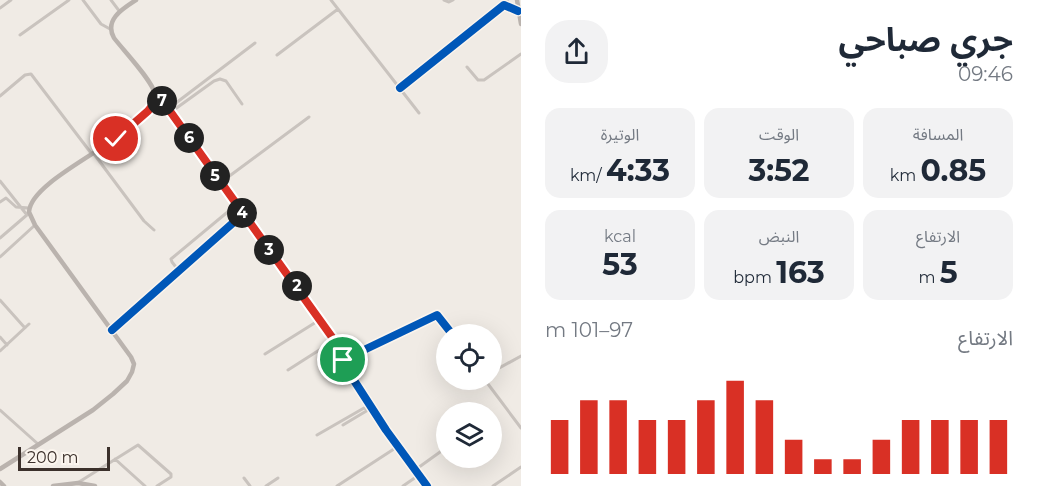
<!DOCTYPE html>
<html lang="ar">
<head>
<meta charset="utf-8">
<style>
	body { margin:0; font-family:Montserrat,"Noto Sans Arabic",sans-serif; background:#f2f2f3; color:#1f2937; direction:rtl; height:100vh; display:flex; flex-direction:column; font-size:22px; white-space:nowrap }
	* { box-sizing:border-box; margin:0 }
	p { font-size:20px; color:#747a83 }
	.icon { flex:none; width:33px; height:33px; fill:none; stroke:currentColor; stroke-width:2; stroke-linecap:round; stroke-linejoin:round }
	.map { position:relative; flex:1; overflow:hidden; direction:ltr }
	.panel { display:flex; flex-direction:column; background:#fff; width:516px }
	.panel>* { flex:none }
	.buttons { position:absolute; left:436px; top:324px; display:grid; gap:12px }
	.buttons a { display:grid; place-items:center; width:66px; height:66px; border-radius:50%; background:#fff; box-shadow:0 6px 24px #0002; font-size:30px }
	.scale { position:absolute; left:18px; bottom:15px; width:92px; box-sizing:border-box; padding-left:6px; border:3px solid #3b302b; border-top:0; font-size:16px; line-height:21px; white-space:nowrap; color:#3b302b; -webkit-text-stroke:4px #fbf5ee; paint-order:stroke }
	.pin { position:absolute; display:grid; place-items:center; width:51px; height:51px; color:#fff; margin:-26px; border:3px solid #fff; border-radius:50%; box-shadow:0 2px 6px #0007 }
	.km { position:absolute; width:30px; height:30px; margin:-15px; border-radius:50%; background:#222; color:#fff; font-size:16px; line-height:30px; text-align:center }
	.round { display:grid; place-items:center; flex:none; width:63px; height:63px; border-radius:24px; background:#f2f2f3 }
	.headline { display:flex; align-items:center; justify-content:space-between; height:102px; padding:0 24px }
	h1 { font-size:33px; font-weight:700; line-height:45px }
	.stats { display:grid; grid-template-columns:repeat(3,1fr); gap:9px; height:102px; padding:6px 24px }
	.stats div { display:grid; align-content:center; border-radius:15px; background:#f2f2f3; text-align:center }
	.stats b { font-size:30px; font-weight:700 }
	.stats small { font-size:16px; font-weight:400 }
	.stats p { font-size:16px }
	.chart { height:168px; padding:12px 24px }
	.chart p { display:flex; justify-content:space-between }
	.chart svg { width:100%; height:108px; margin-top:6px; stroke:#d93025; stroke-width:6 }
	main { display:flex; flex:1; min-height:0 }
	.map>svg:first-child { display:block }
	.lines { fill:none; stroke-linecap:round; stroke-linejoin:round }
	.street { stroke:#c9c3be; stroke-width:3 }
	.secondary { stroke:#bab3ae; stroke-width:4.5 }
	.cycleway-casing { stroke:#fbf5ee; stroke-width:11 }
	.cycleway { stroke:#0057b8; stroke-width:8 }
	.route-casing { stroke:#fff; stroke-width:12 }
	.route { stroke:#d93025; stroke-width:8 }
</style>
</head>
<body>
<main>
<section class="panel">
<div class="headline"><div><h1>جري صباحي</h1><p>09:46</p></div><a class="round"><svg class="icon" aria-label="share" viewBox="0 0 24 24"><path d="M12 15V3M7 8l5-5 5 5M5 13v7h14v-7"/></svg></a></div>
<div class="stats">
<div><p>المسافة</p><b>0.85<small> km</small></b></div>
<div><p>الوقت</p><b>3:52</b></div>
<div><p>الوتيرة</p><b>4:33<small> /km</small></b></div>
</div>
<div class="stats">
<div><p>الارتفاع</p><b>5<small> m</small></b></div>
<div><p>النبض</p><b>163<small> bpm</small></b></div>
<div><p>kcal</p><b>53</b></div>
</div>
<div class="chart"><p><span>الارتفاع</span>97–101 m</p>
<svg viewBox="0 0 160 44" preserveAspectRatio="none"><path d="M5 44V22M15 44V14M25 44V14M35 44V22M45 44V22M55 44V14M65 44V6M75 44V14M85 44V30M95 44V38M105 44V38M115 44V30M125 44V22M135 44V22M145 44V22M155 44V22"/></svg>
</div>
</section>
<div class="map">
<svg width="521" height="486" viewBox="0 0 521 486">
	<rect width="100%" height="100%" fill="#f0ebe5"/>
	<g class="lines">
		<path class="street" d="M83,0L101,24L110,29
			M111,0L120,12
			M331,0L419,113
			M444,0L449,2L453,0
			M507,0L509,6
			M0,8L11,0
			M20,35L69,0
			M277,55L338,9
			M467,67L478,80H484L521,54
			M400,88L504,5L518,11
			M0,96L25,75L31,74L91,153
			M155,96L168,109L347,358
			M168,109L255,43
			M171,112L214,81L220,79L226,81L242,104
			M94,154L144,221L154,230
			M0,181L27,215
			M220,183L309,117
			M0,202L6,198L16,207L29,208
			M0,238L28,214
			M0,257L35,225
			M179,271L172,262L171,259L236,205
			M0,300L25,328
			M112,330L243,214
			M0,337L7,345
			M0,351L29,324
			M265,354L321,319
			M288,370L335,340
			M492,372L521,356
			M485,380L521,428
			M0,410L38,444
			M343,425L368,410
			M317,435L364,408L368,410
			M115,459L145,486
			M415,470L447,447
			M244,478L250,486
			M79,482L138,445L171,474V477L157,486
			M266,486L278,478
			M337,486L397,447
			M403,486L419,475
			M427,486L386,430L346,368L343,360L437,315L452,334
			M493,486L521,467"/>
		<path class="secondary" d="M517,0L521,24
			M0,469L93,410L113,394L127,381L132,372L134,364L131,357L35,225L29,212C31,174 162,129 155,94C152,80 124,51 114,38C104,20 122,9 136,0
			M0,482L4,486
			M53,486L78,483L95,486"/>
		<g class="cycleway-casing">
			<path id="cycleway" d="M400,88L504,5L518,11
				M155,96L168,109L347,358
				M112,330L243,214
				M427,486L386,430L346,368L343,360L437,315L452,334"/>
		</g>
		<use href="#cycleway" class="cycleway"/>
	</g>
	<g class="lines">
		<g class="route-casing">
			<path id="route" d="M116,139L148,111L152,106L155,96L162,100L347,358L343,360"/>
		</g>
		<use href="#route" class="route"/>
	</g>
</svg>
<div class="buttons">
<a><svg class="icon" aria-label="locate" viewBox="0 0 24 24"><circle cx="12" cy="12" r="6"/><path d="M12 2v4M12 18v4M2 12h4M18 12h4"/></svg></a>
<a><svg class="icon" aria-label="layers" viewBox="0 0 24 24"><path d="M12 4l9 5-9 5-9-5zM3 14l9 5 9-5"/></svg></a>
</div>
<div class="scale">200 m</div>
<div class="pin" style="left:343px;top:360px;background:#1e9e55"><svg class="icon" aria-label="arrive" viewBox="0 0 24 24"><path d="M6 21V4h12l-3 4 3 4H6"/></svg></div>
<div class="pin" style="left:116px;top:139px;background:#d93025"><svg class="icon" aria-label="check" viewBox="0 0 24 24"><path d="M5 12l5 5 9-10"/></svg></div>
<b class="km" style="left:297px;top:286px">2</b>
<b class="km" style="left:269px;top:250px">3</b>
<b class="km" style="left:242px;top:213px">4</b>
<b class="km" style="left:215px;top:176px">5</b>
<b class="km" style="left:189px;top:138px">6</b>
<b class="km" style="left:162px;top:101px">7</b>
</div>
</main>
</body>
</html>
